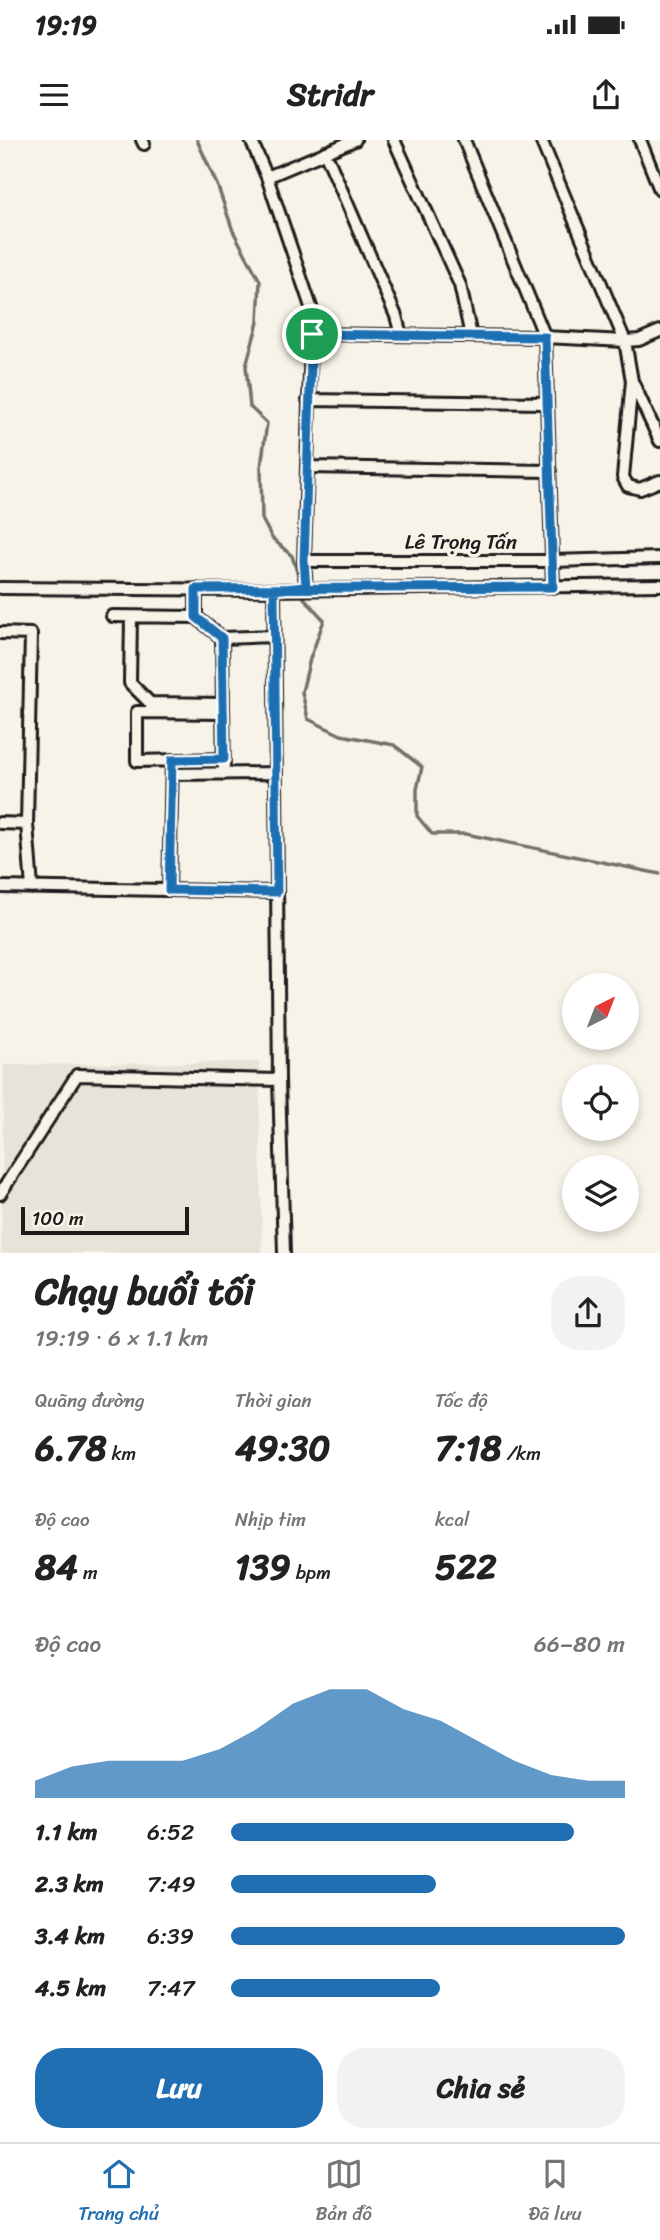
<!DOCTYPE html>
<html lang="vi">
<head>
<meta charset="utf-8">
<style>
	body { margin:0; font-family:Sriracha,sans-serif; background:#f2f2f2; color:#222; height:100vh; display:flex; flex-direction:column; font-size:26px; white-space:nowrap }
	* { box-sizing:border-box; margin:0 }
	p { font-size:23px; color:#767676 }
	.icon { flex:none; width:38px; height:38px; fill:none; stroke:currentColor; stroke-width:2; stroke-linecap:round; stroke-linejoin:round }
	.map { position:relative; height:1113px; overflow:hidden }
	.panel { display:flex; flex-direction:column; background:#fff; flex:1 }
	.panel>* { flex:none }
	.needle { width:46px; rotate:42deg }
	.fabs { position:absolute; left:562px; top:833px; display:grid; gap:14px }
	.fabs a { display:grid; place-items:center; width:77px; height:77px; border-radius:50%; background:#fff; box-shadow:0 4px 10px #0003; font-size:35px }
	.scale { position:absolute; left:21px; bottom:18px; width:168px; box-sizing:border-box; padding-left:7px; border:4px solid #1c1c1c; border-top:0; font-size:19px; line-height:24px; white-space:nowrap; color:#1c1c1c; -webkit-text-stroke:5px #f7f3e8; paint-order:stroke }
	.pin { position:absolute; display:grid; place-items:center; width:60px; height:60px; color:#fff; margin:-30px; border:4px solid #fff; border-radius:50%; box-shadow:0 2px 7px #0007 }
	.round { display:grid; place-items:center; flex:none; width:74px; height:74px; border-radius:28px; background:#f2f2f2 }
	.head { display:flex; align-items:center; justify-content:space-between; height:119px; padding:0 35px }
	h1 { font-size:38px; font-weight:800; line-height:52px }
	.metrics { display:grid; grid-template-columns:repeat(3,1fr); gap:10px; height:119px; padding:7px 35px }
	.metrics div { display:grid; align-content:center }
	.metrics b { font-size:35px; font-weight:800 }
	.metrics small { font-size:19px; font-weight:400 }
	.metrics p { font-size:19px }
	.chart { height:196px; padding:14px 35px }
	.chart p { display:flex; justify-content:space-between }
	.chart svg { width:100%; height:126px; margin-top:7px; fill:#1f6fb2; opacity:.7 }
	.button { display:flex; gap:14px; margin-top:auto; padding:14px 35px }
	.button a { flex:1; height:80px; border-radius:28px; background:#1f6fb2; color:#fff; font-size:28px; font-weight:800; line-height:80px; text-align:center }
	.button a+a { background:#f2f2f2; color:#222 }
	ul { padding:0 35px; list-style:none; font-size:23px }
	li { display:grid; grid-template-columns:112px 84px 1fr; align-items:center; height:52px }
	li i { height:18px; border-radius:9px; background:#1f6fb2 }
	.status { display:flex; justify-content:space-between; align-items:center; height:49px; padding:0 35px; background:#fff; direction:ltr }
	.status svg { height:19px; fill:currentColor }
	header { display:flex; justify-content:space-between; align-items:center; height:91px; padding:0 35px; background:#fff; font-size:32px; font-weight:800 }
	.menu { display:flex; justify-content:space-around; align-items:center; height:98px; border-top:2px solid #e0e0e0; background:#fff; font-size:19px; color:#767676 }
	.menu a { display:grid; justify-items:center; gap:4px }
	.menu .active { color:#1f6fb2 }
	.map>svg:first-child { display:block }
	.built { fill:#e6e3d9 }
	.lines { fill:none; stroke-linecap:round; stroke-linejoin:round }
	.stream { stroke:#72716c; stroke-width:3.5 }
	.minor-casing { stroke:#1c1c1c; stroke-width:16 }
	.minor { stroke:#f7f3e8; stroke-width:10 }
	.route-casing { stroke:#fff; stroke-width:14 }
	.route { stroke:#1f6fb2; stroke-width:9 }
	.labels { text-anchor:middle; stroke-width:7; stroke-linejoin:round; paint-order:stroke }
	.street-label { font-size:21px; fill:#1c1c1c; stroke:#f7f3e8 }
</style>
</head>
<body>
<div class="status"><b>19:19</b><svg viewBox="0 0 49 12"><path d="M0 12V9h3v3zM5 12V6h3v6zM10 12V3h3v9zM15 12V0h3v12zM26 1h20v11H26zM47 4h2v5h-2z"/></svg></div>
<header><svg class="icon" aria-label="menu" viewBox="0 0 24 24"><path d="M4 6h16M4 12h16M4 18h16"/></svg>Stridr<svg class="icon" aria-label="share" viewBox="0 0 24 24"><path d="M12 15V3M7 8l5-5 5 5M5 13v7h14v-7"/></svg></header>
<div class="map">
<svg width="660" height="1113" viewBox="0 0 660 1113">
	<rect width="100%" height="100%" fill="#f7f3e8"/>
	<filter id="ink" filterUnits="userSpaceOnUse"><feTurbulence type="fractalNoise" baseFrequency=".0143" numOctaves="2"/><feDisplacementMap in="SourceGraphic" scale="14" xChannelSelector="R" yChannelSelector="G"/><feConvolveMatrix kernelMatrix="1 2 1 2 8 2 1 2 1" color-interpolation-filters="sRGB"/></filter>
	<g filter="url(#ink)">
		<path class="built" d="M259,922L262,1113H1L4,925Z"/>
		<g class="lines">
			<path class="stream" d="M197,0L218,47L233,91L260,141L258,182L246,226L250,267L267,283L261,327L262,379L272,398L292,416L299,438
				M304,458L324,480L310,519L302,552L308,579L341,595L394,605L422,627L417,649V676L432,694H466L660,734"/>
			<g class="minor-casing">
				<path id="minor" d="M142,0L144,4
					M251,0L267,37L312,170L304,421L306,447
					M394,0L460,145L471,196
					M464,0L545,197L553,447
					M541,0L625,201L632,241L623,337L628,346L640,349L660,341
					M640,0L660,50
					M325,12L396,176L401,195
					M267,37L355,0
					M312,194L545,197L625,201L639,200L660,191
					M633,243L660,301
					M308,260L547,263
					M307,327L550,331
					M304,421H552L660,418
					M0,448L274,450L660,445
					M274,450L279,940L284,1113
					M112,476L196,477L222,498L224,634
					M131,477L130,543L150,563L223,564
					M196,477V449
					M0,493L31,494L27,684L32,748
					M222,498L274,496
					M223,573L137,572V621L224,619
					M172,634L275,633
					M0,683L27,684
					M0,747L277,752
					M169,750L172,620
					M0,1054L77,935L279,940"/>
			</g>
			<use href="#minor" class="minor"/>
		</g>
	</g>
	<g class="lines" filter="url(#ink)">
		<g class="route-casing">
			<path id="route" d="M312,194L304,421L306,447L274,450L277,752L169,750L172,620L224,619L222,498L196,477V449L553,447L545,197L312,194"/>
		</g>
		<use href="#route" class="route"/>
	</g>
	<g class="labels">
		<g class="street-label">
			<text x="461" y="409">Lê Trọng Tấn</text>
		</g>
	</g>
</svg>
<div class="fabs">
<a><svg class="needle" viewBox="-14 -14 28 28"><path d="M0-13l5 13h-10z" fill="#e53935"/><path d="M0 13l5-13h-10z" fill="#767676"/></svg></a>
<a><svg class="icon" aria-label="locate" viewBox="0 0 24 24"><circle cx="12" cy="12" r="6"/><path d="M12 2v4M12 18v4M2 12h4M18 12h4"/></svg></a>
<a><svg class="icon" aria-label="layers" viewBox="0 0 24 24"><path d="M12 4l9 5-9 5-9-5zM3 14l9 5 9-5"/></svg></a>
</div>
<div class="scale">100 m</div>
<div class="pin" style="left:312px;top:194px;background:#1e9e55"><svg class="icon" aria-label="arrive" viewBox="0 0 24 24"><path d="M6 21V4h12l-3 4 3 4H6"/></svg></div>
</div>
<section class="panel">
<div class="head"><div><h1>Chạy buổi tối</h1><p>19:19 · 6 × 1.1 km</p></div><a class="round"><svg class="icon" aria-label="share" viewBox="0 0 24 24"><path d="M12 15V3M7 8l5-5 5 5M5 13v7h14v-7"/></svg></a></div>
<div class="metrics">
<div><p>Quãng đường</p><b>6.78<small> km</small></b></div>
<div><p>Thời gian</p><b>49:30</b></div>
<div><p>Tốc độ</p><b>7:18<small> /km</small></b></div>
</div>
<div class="metrics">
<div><p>Độ cao</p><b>84<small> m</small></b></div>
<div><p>Nhịp tim</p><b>139<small> bpm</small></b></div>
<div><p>kcal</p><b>522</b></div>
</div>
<div class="chart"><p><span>Độ cao</span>66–80 m</p>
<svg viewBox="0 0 160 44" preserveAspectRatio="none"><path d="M0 44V38L10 33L20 31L30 31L40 31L50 27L60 20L70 11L80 6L90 6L100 13L110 17L120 24L130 31L140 36L150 38L160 38V44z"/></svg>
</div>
<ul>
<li><b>1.1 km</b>6:52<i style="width:87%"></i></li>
<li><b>2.3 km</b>7:49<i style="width:52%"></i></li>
<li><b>3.4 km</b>6:39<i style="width:100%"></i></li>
<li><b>4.5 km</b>7:47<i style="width:53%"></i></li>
</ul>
<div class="button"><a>Lưu</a><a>Chia sẻ</a></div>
</section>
<nav class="menu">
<a class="active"><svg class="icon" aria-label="home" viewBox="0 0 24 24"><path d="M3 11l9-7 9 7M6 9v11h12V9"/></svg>Trang chủ</a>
<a><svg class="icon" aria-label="map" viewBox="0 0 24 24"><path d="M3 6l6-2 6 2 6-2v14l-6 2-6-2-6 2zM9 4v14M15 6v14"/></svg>Bản đồ</a>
<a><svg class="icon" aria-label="saved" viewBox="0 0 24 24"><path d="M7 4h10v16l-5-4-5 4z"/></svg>Đã lưu</a>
</nav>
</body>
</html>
